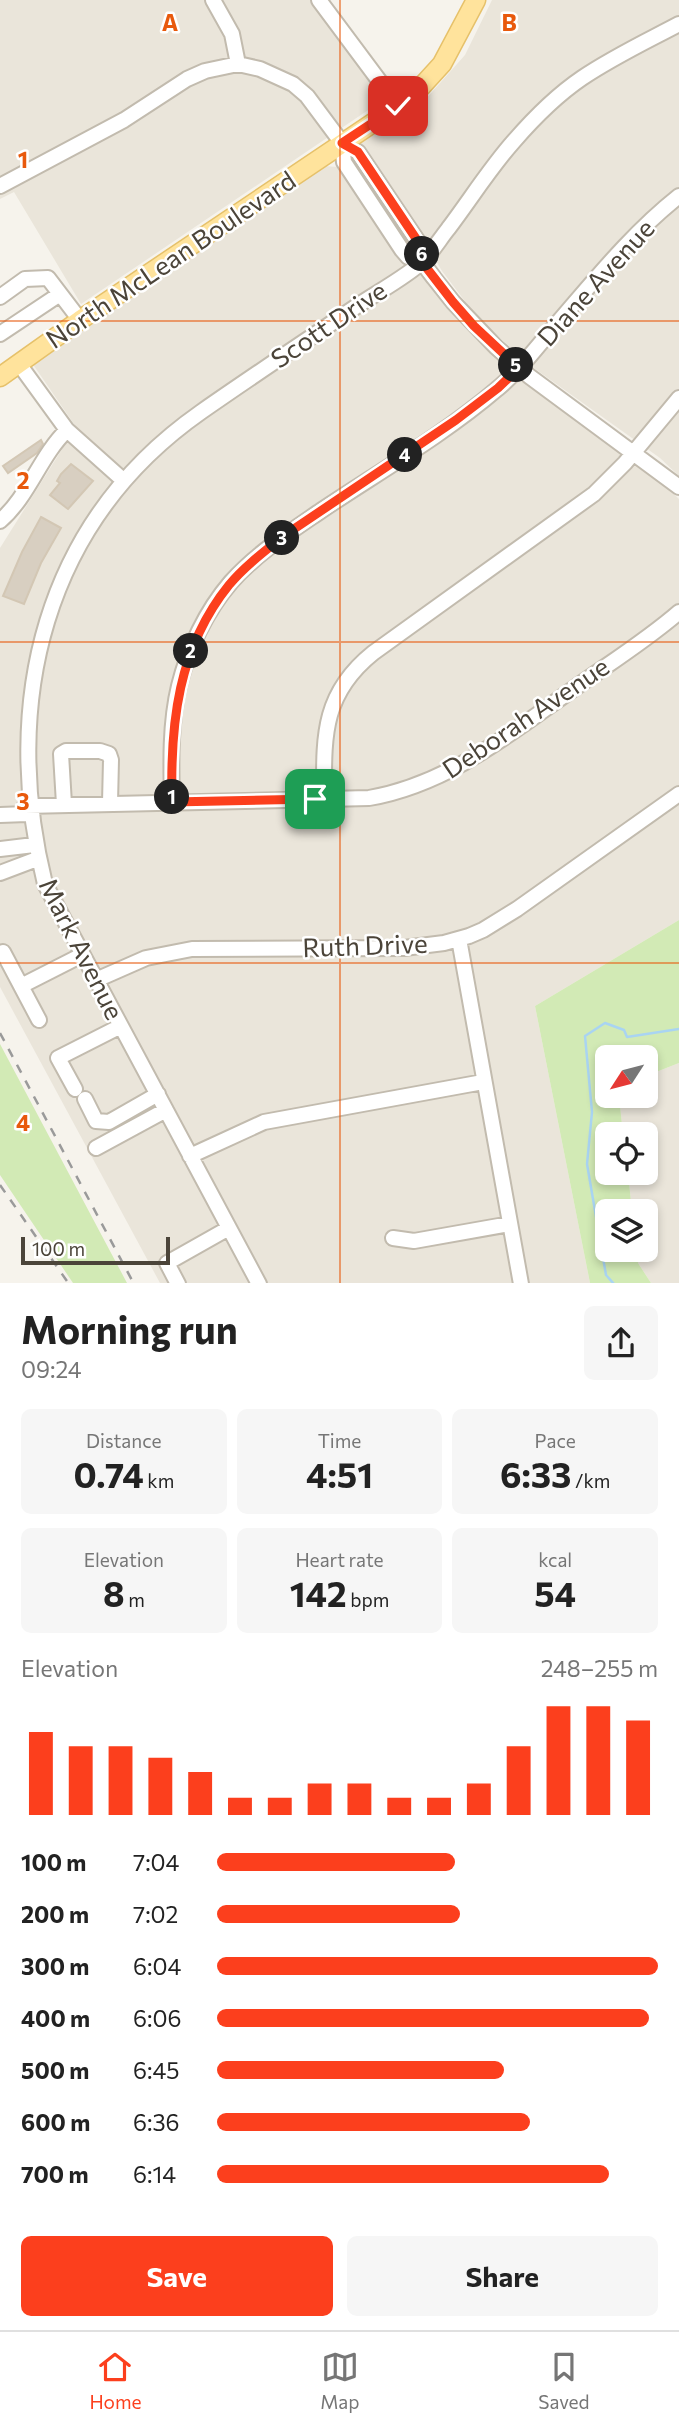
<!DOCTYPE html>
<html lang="en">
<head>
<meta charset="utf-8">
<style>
	body { margin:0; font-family:Commissioner,sans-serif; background:#f6f6f6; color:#222; height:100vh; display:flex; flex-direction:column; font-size:26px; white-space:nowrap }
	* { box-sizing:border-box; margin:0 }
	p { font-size:23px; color:#767676 }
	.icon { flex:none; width:38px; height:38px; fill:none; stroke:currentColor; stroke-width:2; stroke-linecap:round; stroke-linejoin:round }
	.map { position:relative; height:1283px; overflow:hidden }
	.sheet { display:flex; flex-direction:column; background:#fff; flex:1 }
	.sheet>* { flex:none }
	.needle { width:46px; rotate:234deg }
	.tools { position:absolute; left:595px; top:1045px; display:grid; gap:14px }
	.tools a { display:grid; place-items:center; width:63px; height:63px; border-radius:10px; background:#fff; box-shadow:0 4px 10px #0003; font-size:35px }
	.scale { position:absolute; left:21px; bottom:18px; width:149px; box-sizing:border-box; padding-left:7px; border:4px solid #4b4439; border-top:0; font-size:19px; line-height:24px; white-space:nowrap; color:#4b4439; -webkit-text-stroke:5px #fff; paint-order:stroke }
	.pin { position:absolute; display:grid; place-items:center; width:60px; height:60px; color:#fff; margin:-30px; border-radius:14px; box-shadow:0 4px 10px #0006 }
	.km { position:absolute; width:35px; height:35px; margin:-18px; border-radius:50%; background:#222; color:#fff; font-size:19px; line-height:35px; text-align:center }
	.round { display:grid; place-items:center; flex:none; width:74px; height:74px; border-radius:10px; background:#f6f6f6 }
	.head { display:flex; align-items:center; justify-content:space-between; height:119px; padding:0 21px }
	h1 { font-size:38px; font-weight:700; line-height:52px }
	.metrics { display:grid; grid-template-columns:repeat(3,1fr); gap:10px; height:119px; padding:7px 21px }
	.metrics div { display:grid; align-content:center; border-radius:10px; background:#f6f6f6; text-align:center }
	.metrics b { font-size:35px; font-weight:700 }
	.metrics small { font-size:19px; font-weight:400 }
	.metrics p { font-size:19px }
	.chart { height:196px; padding:14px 21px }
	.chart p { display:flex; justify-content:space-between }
	.chart svg { width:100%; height:126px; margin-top:7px; stroke:#fc3f1d; stroke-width:6 }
	.primary-button { display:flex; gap:14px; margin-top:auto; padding:14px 21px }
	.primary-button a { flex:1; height:80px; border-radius:10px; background:#fc3f1d; color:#fff; font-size:28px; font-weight:700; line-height:80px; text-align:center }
	.primary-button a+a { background:#f6f6f6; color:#222 }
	ul { padding:0 21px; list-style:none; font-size:23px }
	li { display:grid; grid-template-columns:112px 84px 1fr; align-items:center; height:52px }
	li i { height:18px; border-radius:9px; background:#fc3f1d }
	.tabs { display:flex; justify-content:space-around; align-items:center; height:98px; border-top:2px solid #e0e0e0; background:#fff; font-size:19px; color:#767676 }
	.tabs a { display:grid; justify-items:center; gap:4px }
	.tabs .selected { color:#fc3f1d }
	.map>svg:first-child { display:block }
	.residential { fill:#eae5da }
	.green { fill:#d2eab5 }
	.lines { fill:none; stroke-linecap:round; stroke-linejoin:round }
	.stream { stroke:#a9d4f2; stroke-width:2.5 }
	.building { fill:#d8cfc1; stroke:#d3c7b4; stroke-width:2 }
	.minor-casing { stroke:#c2bbae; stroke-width:18 }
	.major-casing { stroke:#e6c16a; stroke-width:21 }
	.minor { stroke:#fff; stroke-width:14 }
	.major { stroke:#ffe39c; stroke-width:18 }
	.rail { stroke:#9a9a9a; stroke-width:2.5; stroke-dasharray:9 9; stroke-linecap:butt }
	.route-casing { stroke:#fff; stroke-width:14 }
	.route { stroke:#fc3f1d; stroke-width:9 }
	.grid { fill:none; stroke:#e8590c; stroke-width:2; stroke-opacity:0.55 }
	.labels { text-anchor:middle; stroke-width:5; stroke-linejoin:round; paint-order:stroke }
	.street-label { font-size:26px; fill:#4b4439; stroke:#fff }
	.grid-label { font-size:23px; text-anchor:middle; font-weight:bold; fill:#e8590c; stroke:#fff; stroke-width:5; stroke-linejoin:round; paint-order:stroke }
</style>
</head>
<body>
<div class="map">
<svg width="679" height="1284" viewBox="0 0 679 1284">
	<rect width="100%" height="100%" fill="#f6f3ec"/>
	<path class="residential" d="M0,0H314L386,98L81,304L14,192L0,199Z
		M492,0H679V476L660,458L531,366L477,317L442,271L419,232L360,144L424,101L465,55Z
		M323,166L339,167L402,256L435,289L488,351L653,474L679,499V920L535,1006L590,1283H160L0,987V548L76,427L32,363Z
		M679,1063V1283H651L638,1263L637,1250H646V1211H632L628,1173L646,1172V1134H623L619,1096H646V1076Z"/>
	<path class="green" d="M679,920V1063L646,1076V1057H607V1096H619L623,1134H607V1172L628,1173L632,1211H607V1250H637L638,1263L651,1283H590L535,1006Z
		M0,1044L127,1283H73L0,1175Z"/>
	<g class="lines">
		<path class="stream" d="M614,1284L606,1275L587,1164L592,1112L585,1036L605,1023L624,1030L627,1037L679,1029"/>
	</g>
	<path class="building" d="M41,440L43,444L37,453L8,473L3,466Z
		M71,464L93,481L68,509L50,495L60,483L57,481L61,474Z
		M41,517L61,528L41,563L24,604L3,596L22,552Z"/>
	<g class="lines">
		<g class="minor-casing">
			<path id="minor" d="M213,0L232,34L238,64L260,69L293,84L307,96L342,143L358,152L421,246L422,262L434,278L453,302L496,347L529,376L679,487
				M319,0L398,106
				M342,143L344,162L402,250L408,257L422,262
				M0,186L124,120L187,79L205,71L238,64
				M0,297L25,279L48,278L80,320
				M0,334L60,294
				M19,364L67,430L123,480
				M0,521C29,496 40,456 67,430
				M324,799C324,738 321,695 373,653L594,494L625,463L679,398
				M172,802C171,764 170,723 179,686C188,649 206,611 231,582C257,553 290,532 322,510C379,472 446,433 497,389C519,371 536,348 554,327C594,281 631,234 679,196
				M64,804L61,754L66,751H100L109,754L111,760L110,803
				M25,806L369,798C450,784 513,731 579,685C613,661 648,639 679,612
				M0,815L27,814
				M0,849L34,845
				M0,873L37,859
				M459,939L521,1284
				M3,952L21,986L82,955
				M96,980L146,958L192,949L404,948L444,943L469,936L483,930L517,909L679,794
				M21,986L39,1020
				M75,1089L58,1058L121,1026
				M85,1099L96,1121L109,1122L158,1094
				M96,1148L166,1110
				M190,1156L264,1122L483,1082
				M393,1238L414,1241L510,1224
				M178,1284L167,1263L229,1228
				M259,1284L45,884C0,702 44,522 201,412C254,375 307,340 360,304C378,292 409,275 423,261C432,252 440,239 448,229C470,200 490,168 514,141C534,118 557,95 582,78C613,57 647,41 679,24"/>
		</g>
		<g class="major-casing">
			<path id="major" d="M0,377L80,320L398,106L421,87L442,64L476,0"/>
		</g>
		<use href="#minor" class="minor"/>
		<use href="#major" class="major"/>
		<path class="rail" d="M0,1033L134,1284
			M0,1185L69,1284"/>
	</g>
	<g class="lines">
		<g class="route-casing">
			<path id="route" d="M315,799L172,802C170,724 178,648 229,585C245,566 265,551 285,535L456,420L498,388L519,368L474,326L453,302L422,262L421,246L358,152L342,143L398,106"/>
		</g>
		<use href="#route" class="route"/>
	</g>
	<path class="grid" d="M340,0V1284M0,321H679M0,642H679M0,963H679"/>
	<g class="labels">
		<g class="street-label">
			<text transform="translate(171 260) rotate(-34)" y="9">North McLean Boulevard</text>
			<text transform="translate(596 283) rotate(-48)" y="9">Diane Avenue</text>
			<text transform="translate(329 325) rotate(-34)" y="9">Scott Drive</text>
			<text transform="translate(526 718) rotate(-34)" y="9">Deborah Avenue</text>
			<text transform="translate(365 946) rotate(-2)" y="9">Ruth Drive</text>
			<text transform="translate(81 949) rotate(63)" y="9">Mark Avenue</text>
		</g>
	</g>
	<g class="grid-label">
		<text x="170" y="31">A</text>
		<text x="509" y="31">B</text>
		<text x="23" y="168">1</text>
		<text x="23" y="489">2</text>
		<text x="23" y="810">3</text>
		<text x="23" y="1131">4</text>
	</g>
</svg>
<div class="tools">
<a><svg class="needle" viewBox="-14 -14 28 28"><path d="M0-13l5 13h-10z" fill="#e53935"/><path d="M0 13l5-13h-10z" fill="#767676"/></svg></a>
<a><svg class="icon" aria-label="locate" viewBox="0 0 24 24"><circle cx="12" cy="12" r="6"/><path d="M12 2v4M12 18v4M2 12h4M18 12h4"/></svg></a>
<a><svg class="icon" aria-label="layers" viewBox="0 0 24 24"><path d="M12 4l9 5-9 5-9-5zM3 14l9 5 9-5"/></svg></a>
</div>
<div class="scale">100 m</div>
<div class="pin" style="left:315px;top:799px;background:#1e9e55"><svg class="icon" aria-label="arrive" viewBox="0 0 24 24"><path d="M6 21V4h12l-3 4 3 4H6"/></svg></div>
<div class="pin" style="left:398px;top:106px;background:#d93025"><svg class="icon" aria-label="check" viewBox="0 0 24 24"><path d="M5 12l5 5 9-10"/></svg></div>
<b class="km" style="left:172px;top:797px">1</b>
<b class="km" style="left:191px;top:651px">2</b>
<b class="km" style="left:282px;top:538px">3</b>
<b class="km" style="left:405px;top:455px">4</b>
<b class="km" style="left:516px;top:365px">5</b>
<b class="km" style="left:422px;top:254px">6</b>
</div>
<section class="sheet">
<div class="head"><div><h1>Morning run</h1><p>09:24</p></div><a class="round"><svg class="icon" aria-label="share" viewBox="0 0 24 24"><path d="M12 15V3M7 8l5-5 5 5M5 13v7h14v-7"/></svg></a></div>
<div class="metrics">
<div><p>Distance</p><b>0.74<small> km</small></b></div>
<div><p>Time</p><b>4:51</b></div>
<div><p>Pace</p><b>6:33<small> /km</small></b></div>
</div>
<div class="metrics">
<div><p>Elevation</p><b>8<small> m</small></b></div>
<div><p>Heart rate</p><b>142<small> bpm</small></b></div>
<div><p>kcal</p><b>54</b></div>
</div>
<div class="chart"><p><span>Elevation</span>248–255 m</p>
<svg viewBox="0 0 160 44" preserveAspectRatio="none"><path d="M5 44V15M15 44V20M25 44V20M35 44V24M45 44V29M55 44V38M65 44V38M75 44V33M85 44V33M95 44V38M105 44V38M115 44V33M125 44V20M135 44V6M145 44V6M155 44V11"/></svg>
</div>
<ul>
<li><b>100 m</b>7:04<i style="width:54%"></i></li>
<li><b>200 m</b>7:02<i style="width:55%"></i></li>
<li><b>300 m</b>6:04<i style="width:100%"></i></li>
<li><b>400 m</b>6:06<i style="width:98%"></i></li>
<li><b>500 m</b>6:45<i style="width:65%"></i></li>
<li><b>600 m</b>6:36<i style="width:71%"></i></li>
<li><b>700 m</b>6:14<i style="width:89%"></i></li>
</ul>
<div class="primary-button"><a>Save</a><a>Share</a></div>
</section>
<nav class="tabs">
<a class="selected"><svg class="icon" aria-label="home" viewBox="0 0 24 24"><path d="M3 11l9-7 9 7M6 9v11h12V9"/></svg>Home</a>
<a><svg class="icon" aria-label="map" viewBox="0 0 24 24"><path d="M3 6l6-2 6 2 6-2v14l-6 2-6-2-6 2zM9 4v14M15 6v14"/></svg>Map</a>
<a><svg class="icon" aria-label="saved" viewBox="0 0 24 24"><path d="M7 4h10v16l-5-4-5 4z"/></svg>Saved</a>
</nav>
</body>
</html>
